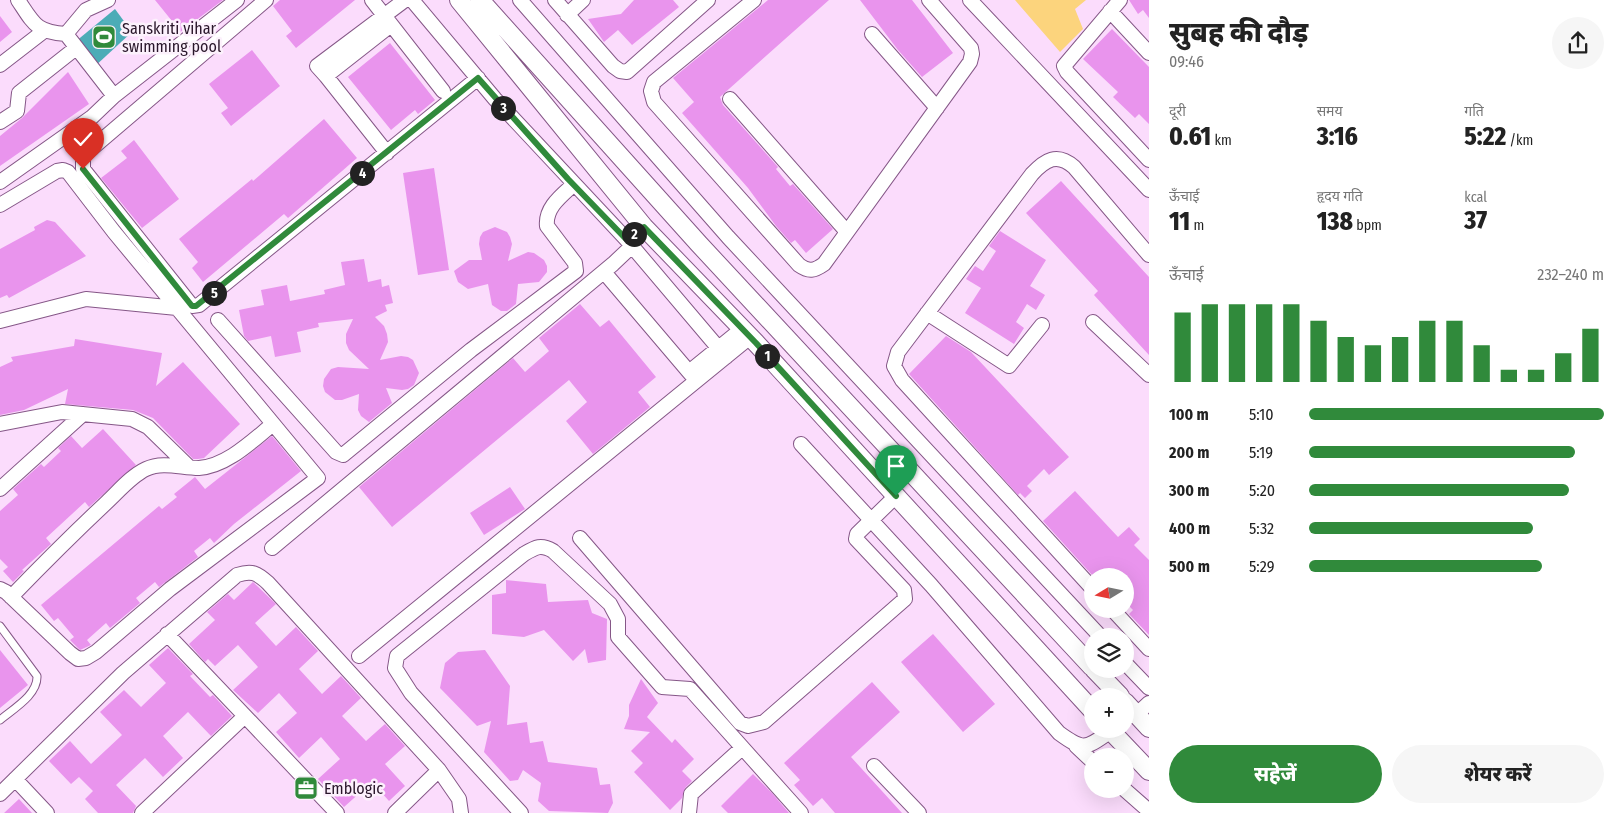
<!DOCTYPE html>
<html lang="hi">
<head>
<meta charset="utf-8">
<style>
	body { margin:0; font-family:"Fira Sans Condensed","Noto Sans Devanagari",sans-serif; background:#f6f6f6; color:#222; height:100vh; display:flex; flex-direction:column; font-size:19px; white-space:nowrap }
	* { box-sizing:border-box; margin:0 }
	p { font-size:16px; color:#767676 }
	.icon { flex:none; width:28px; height:28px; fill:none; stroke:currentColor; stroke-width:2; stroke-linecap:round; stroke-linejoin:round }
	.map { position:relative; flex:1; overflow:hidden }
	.details { display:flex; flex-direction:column; background:#fff; width:475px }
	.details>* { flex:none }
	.needle { width:32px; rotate:260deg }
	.tools { position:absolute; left:1084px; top:568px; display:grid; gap:10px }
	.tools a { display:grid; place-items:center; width:50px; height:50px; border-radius:50%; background:#fff; box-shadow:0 5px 20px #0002; font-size:25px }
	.pin { position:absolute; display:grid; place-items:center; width:42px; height:42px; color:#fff; margin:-51px -21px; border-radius:50% 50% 50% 0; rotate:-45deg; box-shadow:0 0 5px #0007 }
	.pin .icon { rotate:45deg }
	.km { position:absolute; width:25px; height:25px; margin:-12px; border-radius:50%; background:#222; color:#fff; font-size:14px; line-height:25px; text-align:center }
	.round { display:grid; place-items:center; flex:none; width:52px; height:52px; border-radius:26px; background:#f6f6f6 }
	.overview { display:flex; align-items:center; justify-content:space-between; height:85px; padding:0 20px }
	h1 { font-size:28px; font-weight:800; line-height:38px }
	.stats { display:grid; grid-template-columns:repeat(3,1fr); gap:8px; height:85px; padding:5px 20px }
	.stats div { display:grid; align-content:center }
	.stats b { font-size:25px; font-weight:800 }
	.stats small { font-size:14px; font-weight:400 }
	.stats p { font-size:14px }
	.chart { height:140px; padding:10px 20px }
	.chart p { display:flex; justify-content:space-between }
	.chart svg { width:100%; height:90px; margin-top:5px; stroke:#308a3b; stroke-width:6 }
	.button { display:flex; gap:10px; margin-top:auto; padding:10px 20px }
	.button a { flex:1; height:58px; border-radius:30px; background:#308a3b; color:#fff; font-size:20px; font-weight:800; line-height:58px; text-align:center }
	.button a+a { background:#f6f6f6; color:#222 }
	ul { padding:0 20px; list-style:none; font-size:16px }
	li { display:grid; grid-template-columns:80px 60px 1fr; align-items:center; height:38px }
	li i { height:12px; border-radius:6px; background:#308a3b }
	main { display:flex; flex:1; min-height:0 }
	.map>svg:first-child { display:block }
	.green { fill:#fcd47d }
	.water { fill:#4cacb7 }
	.building { fill:#e994ed }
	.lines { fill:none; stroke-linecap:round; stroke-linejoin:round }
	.service-casing { stroke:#855787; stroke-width:9 }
	.minor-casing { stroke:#855787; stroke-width:16 }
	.tertiary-casing { stroke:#855787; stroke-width:20 }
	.service { stroke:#fff; stroke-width:7 }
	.minor { stroke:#fff; stroke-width:14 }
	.tertiary { stroke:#fff; stroke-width:18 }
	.route-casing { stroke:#fff; stroke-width:10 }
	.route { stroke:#308a3b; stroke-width:6 }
	.labels { text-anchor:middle; stroke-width:5; stroke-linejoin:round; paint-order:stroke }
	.poi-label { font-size:16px; fill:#29162a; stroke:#fcf1fc; text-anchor:start }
</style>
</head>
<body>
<main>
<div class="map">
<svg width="1149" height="813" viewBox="0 0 1149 813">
	<rect width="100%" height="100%" fill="#fbdcfc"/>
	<path class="green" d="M1015,0H1086L1075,9L1083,29L1060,52Z"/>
	<path class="water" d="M115,9L132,32L93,68L75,42Z"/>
	<path class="building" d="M155,0H223L175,36L167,26L172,21Z
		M280,0H355L296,48L286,36L292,31L273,6Z
		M634,0H673L679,7L632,45L618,30L604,42L588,19L621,14Z
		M768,0H829L720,97L723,105L778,167L776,169L790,186L793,184L833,229L806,253L795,240L791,243L776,226L748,188L682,113L694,102L673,78Z
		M860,0H912L953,53L922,77L898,50Z
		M1129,0H1149V18L1143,10L1138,14Z
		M0,16L12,32L0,42Z
		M1112,29L1149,67V124L1139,114L1135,118L1113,97L1118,92L1083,59Z
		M390,43L435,100L418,114L415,110L391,130L348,77Z
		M252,50L280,86L231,126L221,113L228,108L209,84Z
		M68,72L89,104L0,166V136L22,118Z
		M324,119L357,158L288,218L284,214L203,282L192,268L198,262L179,239L252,179L253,181Z
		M134,140L179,199L142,228L101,178L127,158L121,151Z
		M434,168L449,270L418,275L403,173Z
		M1061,181L1149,277V355L1094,295L1098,291L1026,213Z
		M47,220L55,222L86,256L9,298L7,295L0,298V249L35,230L34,227Z
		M495,227L507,232L510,237L512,244L508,261L528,252L534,253L544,260L547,266V272L539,282L518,284L516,304L507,311H501L492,305L488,284L468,289L458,282L454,271L469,260H482L479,244L480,237L483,232Z
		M1000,231L1046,260L1030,286L1045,295L1036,310L1027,304L1016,322L1024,328L1014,344L965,313L981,288L966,279L975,266L983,271L996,251L989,246Z
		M364,259L368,282L381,279L382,287L389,285L393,303L385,305L387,311L375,317L384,326L387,334L388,342L380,360L401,356L408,357L413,360L419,373L414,385L408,389L402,390L386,388L392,403L369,422L361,416L358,410L359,394L342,400H335L325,392L323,386L324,379L331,369L338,367L369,369L349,350L346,343V334L353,319L318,323L319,327L297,332L301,352L275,357L271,336L248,341L244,336L239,310L264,305L261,290L287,285L290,301L325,294L324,290L345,285L341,262Z
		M580,304L600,327L609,320L656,377L638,392L650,407L593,454L566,421L587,402L569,380L392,527L359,487L513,358L525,372L549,351L539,338Z
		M946,336L971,352L1069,457L1049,475L1044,469L1027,486L1032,491L1025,498L1020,493L1018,495L909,374Z
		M75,339L162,353L156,386L183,362L240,424L204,458L198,459H193L153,418L133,410L65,404L68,389L24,410L0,415V367L13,361L11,357L74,346Z
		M103,429L136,465L89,507L85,502L46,538L51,544L22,570L24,571L13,582L3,571L8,567L0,559V511L18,495L13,489L41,464L44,467L61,451L58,448L71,436L82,448Z
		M272,436L301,471L234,524L214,543L210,538L194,551L198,557L159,587L155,582L136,598L140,603L110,628L106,623L87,640L91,645L80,650L70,640L74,637L58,618L54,621L41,605L159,506L162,509L177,497L174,494L195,477L205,489Z
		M510,487L525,509L484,535L470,513Z
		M1075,491L1118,537L1129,527L1140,539L1134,545L1149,560V635L1129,614L1133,610L1125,602V576H1093L1043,521Z
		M506,580L546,584L548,602L588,600L592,613L607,619L606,660L588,663L585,649L573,661L544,630L524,637L492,634V595L506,593Z
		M253,582L276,604L255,623L276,646L296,627L318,651L299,669L322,694L341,676L361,698L342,716L366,741L385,724L405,746L385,764L405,786L389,801L372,782L344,807L318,779L340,759L321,737L299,758L276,732L297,713L279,693L258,713L233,690L258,667L238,645L215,666L208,659L205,662L189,644L215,620L207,612L228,594L234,600Z
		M933,634L995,704L963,732L901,662Z
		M168,648L193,674L190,676L210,697L213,695L232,716L211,736L188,712L163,736L183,758L163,777L145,758L116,785L136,806L133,813H98L85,799L93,791L79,777L71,784L49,761L70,741L91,764L122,735L100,712L124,690L141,707L166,683L149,665Z
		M0,650L28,685L0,708Z
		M485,650L510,686L507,725L527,722L530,743L543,741L548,762L597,768L600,785L610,784L613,803L608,813L549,811L538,801L541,783L523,770L518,780L510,781L484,752L491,721L477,726L440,688L445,663L458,652Z
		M641,679L658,703L647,717L672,743L675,739L694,759L682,771L692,781L685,788L682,798L670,810L634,772L643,763L631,751L650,732L624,729L629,716V705Z
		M872,682L900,712L851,757L902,813H835L822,798L813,806L794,785L800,780L784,763Z
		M753,774L772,793L789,813H728L721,806Z
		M19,799L32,813H4Z"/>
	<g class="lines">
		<g class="service-casing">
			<path id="service" d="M0,626L37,676C38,695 13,709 0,720"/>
		</g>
		<g class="minor-casing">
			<path id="minor" d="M18,0C34,24 36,32 66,34L114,96
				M266,0L83,156V169L192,306L199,305L478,78
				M372,0L443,91
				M412,0L495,99L626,239L726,357
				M520,0L728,237L1100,636
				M555,0L613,66L620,71L627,72L708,0
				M754,0L654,82L651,91L654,102L799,265C809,272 814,271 824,264L970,62L972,54L971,48L929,0
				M970,0L1149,190
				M1120,0L1064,66L1067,72L1149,160
				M1110,11L1149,53
				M567,15L583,0
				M391,25L326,76L317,66L405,0
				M66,34L86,10L108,0
				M872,34L937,108
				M0,65L44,31
				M326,76L387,153
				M730,99L847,232
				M0,122L17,111L19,93L76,48
				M0,182L92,117L114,96L237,0
				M0,205L57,171L63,170L68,172L114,232L318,478L170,589L96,652L86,658L78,659L70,653L6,592L0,589
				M604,272L689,372
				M927,313L1009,366L1042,325
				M218,320L336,452L343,455L471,350L576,271L575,263L547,226C545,208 561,196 573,185
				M0,321L86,299L177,308
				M1093,322L1149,375
				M695,379L689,372L742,329
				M0,424L62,412L132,419L148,427L189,467
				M801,444L931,585L1059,733C1085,752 1086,748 1111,731
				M0,489L83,414
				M580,538L740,723L748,726L764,722L905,599L904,590L856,539L857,534L896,496
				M272,548L613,264L632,246
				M1092,588L902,380L894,366L898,352L1032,174C1045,160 1057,152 1074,167L1149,255
				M11,597C42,565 73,534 106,503C118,492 131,476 146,469C163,461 181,468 199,468C227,466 252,441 273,424
				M1112,609L1149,649
				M167,634L245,716
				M359,656L750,337
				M1125,663L1149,688
				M1137,714L1149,703
				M1076,746L1092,761
				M874,766L919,813
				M15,779L47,813
				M1124,789L1149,811
				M0,794L123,673L237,575C252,570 257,573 268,583L439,770L459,799L461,813
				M142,813L245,716L337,813
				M395,813L439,770
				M521,813L411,693L395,668L397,656L524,554C536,547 541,544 553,551L610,604L618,619V637L662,687L690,689L801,813
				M689,813L691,794L742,748"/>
		</g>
		<g class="tertiary-casing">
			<path id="tertiary" d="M459,0L644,227L756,343L1092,710
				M480,0L699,244L1092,667
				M1094,669L1120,696
				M1125,702L1149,728
				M1109,729L1149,771"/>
		</g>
		<use href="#service" class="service"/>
		<use href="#minor" class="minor"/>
		<use href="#tertiary" class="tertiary"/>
	</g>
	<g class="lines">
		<g class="route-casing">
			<path id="route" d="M83,169L192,306H196L478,78L568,179L626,239L644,227L756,343L896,496"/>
		</g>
		<use href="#route" class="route"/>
	</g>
	<defs>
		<g id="stadium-square" transform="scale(1.25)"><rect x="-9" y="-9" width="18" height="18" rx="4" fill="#308a3b" stroke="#fcf1fc"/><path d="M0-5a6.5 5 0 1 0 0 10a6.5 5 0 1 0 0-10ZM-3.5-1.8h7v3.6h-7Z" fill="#fff"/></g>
		<g id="office-square" transform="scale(1.25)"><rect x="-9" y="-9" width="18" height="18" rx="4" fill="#308a3b" stroke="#fcf1fc"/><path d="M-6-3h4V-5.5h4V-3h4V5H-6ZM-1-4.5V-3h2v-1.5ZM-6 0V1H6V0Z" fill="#fff"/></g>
	</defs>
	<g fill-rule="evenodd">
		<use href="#stadium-square" x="104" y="37"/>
		<use href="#office-square" x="306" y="788"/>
	</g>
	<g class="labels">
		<g class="poi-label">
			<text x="122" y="34">Sanskriti vihar<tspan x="122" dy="18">swimming pool</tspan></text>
			<text x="324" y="794">Emblogic</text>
		</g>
	</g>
</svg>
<div class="tools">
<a><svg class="needle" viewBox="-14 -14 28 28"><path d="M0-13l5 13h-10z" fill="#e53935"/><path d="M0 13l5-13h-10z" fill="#767676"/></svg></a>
<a><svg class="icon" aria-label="layers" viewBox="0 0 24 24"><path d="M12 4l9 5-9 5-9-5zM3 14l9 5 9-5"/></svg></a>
<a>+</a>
<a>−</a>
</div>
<div class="pin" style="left:896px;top:496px;background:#1e9e55"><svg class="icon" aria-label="arrive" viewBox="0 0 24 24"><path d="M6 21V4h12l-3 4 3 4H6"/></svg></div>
<div class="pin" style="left:83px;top:169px;background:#d93025"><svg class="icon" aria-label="check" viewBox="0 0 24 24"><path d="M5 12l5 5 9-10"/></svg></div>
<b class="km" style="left:767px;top:356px">1</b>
<b class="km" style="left:634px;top:234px">2</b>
<b class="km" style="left:503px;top:108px">3</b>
<b class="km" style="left:362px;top:173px">4</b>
<b class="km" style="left:214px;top:293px">5</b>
</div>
<section class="details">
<div class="overview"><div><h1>सुबह की दौड़</h1><p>09:46</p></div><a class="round"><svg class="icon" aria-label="share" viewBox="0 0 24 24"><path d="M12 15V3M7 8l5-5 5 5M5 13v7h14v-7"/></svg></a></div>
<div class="stats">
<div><p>दूरी</p><b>0.61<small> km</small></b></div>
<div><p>समय</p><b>3:16</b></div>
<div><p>गति</p><b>5:22<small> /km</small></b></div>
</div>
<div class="stats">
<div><p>ऊँचाई</p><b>11<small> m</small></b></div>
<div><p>हृदय गति</p><b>138<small> bpm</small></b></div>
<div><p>kcal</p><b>37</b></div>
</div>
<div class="chart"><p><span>ऊँचाई</span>232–240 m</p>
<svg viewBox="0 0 160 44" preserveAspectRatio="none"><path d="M5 44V10M15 44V6M25 44V6M35 44V6M45 44V6M55 44V14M65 44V22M75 44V26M85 44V22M95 44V14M105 44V14M115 44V26M125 44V38M135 44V38M145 44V30M155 44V18"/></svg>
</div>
<ul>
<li><b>100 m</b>5:10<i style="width:100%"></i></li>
<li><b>200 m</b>5:19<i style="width:90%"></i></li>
<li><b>300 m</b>5:20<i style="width:88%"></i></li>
<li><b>400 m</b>5:32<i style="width:76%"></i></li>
<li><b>500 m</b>5:29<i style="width:79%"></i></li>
</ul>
<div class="button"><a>सहेजें</a><a>शेयर करें</a></div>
</section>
</main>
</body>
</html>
